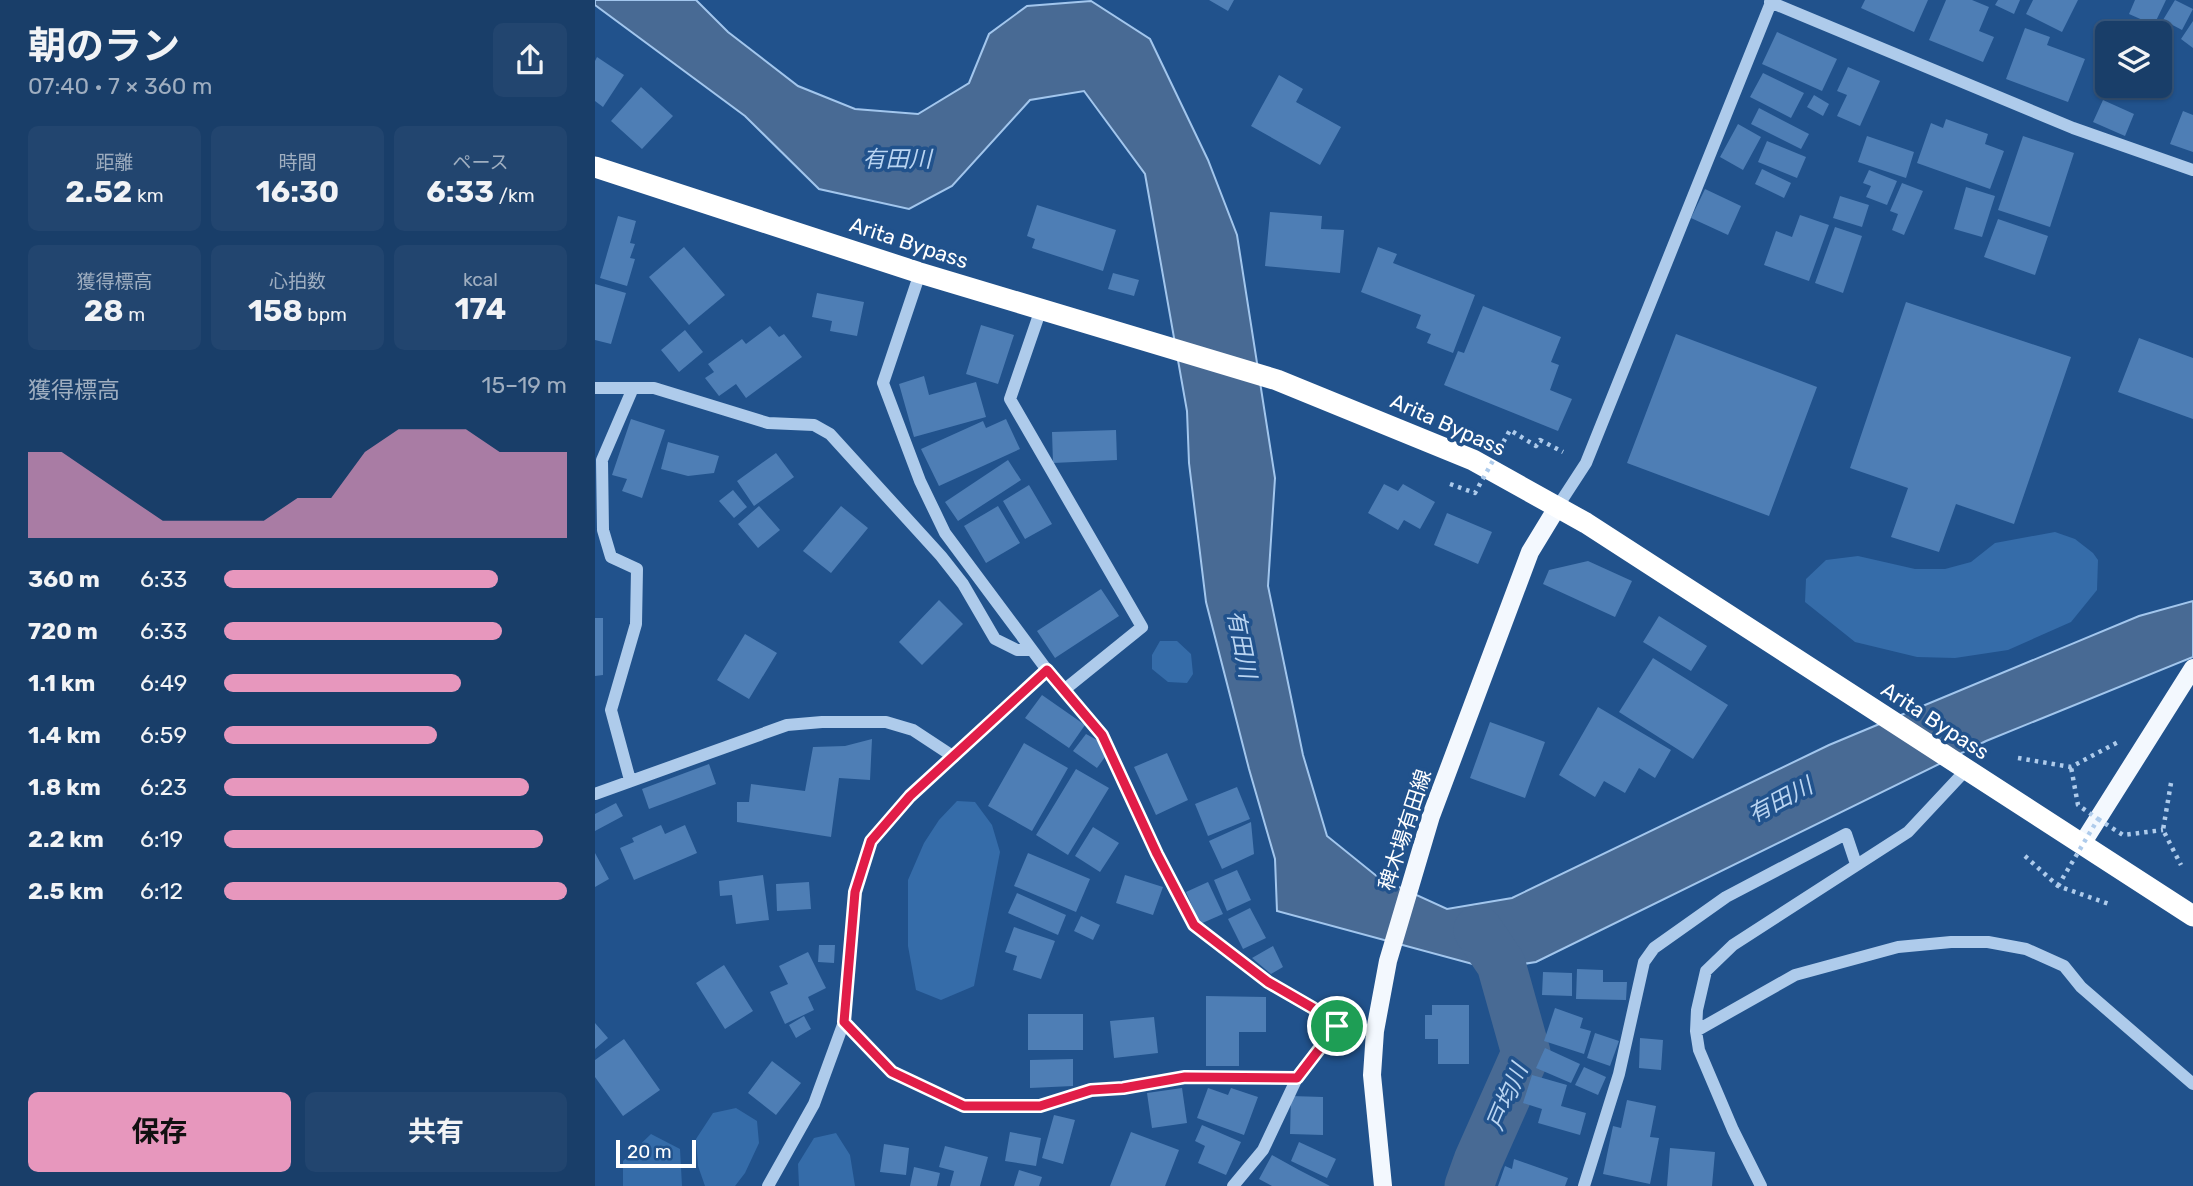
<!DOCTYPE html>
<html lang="ja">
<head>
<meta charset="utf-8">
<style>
	body { margin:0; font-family:Rubik,"Noto Sans JP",sans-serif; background:#22456f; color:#f1f3f6; height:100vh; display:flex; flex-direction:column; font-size:26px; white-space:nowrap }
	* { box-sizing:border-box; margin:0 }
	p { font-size:23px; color:#9faec0 }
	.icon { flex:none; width:38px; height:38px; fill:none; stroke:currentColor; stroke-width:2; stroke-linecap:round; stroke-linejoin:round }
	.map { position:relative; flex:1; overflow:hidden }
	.sheet { display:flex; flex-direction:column; background:#193e69; width:595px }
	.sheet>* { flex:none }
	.controls { position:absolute; left:1500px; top:21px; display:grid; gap:14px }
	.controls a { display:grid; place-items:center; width:77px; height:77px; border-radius:10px; background:#193e69; box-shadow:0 2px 5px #0004,0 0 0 2px #37577d; font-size:35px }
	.scale { position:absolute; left:21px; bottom:18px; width:80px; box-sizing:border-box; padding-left:7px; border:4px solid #fff; border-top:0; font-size:19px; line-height:24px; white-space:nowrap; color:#fff; -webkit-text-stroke:5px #21528c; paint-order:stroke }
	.pin { position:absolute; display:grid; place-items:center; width:60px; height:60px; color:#fff; margin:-30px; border:4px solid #fff; border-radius:50%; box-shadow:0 2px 7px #0007 }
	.round { display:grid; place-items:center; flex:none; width:74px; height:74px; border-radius:10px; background:#22456f }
	.head { display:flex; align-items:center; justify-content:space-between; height:119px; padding:0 28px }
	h1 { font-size:38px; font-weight:700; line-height:52px }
	.stats { display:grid; grid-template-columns:repeat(3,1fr); gap:10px; height:119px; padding:7px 28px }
	.stats div { display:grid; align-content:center; border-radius:10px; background:#22456f; text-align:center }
	.stats b { font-size:30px; font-weight:700 }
	.stats small { font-size:19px; font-weight:400 }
	.stats p { font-size:19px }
	.chart { height:196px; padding:14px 28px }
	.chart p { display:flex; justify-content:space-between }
	.chart svg { width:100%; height:126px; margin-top:7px; fill:#e797bd; opacity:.7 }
	.button { display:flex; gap:14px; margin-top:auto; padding:14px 28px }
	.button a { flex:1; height:80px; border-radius:10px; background:#e797bd; color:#111; font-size:28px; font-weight:700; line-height:80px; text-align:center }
	.button a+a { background:#22456f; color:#f1f3f6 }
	ul { padding:0 28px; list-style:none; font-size:23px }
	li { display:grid; grid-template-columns:112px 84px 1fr; align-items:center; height:52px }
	li i { height:18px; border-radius:9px; background:#e797bd }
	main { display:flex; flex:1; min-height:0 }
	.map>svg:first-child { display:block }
	.green { fill:#356ca9 }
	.water { fill:#486a94; stroke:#a2c6ed; stroke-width:2 }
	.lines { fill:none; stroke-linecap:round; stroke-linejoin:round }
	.river { stroke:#486a94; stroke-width:49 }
	.building { fill:#4e7eb5 }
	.path { stroke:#aecbeb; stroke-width:4.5; stroke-dasharray:3.5 5; stroke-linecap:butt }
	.minor { stroke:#aecbeb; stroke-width:12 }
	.major { stroke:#f3f8fe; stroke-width:18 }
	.highway { stroke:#fff; stroke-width:21 }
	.path-bridge { stroke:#aecbeb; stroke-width:4.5; stroke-dasharray:3.5 5; stroke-linecap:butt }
	.route-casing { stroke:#fff; stroke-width:14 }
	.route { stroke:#e11d48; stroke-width:9 }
	.labels { text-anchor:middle; stroke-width:7; stroke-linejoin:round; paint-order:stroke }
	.street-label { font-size:21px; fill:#fff; stroke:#21528c }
	.water-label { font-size:23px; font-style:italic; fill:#bad5f2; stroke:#21528c }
</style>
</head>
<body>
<main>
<section class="sheet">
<div class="head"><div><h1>朝のラン</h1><p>07:40 · 7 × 360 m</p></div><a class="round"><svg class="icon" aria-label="share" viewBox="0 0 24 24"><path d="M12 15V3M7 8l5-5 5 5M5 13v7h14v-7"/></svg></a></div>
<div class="stats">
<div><p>距離</p><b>2.52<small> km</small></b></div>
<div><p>時間</p><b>16:30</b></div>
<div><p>ペース</p><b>6:33<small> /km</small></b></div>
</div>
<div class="stats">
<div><p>獲得標高</p><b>28<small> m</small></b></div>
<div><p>心拍数</p><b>158<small> bpm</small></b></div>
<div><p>kcal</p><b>174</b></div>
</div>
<div class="chart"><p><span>獲得標高</span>15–19 m</p>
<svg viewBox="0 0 160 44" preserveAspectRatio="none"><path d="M0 44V14L10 14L20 22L30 30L40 38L50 38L60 38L70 38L80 30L90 30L100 14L110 6L120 6L130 6L140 14L150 14L160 14V44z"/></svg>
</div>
<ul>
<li><b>360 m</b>6:33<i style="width:80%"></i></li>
<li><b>720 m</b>6:33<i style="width:81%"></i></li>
<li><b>1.1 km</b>6:49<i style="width:69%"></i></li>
<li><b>1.4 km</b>6:59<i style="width:62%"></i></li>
<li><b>1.8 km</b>6:23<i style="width:89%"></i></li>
<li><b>2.2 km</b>6:19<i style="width:93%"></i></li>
<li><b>2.5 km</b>6:12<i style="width:100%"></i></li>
</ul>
<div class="button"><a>保存</a><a>共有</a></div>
</section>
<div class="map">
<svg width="1598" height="1186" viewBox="0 0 1598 1186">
	<rect width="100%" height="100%" fill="#21528c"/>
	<path class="green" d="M1460,532L1480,539L1498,553L1503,560L1502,590L1476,622L1413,650L1360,658L1322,657L1260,642L1210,602L1211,579L1231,560L1263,556L1320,569H1350L1376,562L1400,543Z
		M565,641H582L596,654L598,674L592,683L573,682L557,669V655Z
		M362,801L380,802L397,825L405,852L379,986L346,1000L321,990L313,946V880L329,843L344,820Z
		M141,1108L162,1121L164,1143L150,1173L140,1186H110L103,1166L101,1139L118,1113Z
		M241,1133L255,1155L260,1186H204L203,1164L219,1138Z
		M56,1134L85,1149L87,1186H28V1161Z"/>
	<path class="water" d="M0,0H101L133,32L203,86L260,109L323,114L374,83L394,34L432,6L496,1L555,39L613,160L642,235L680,478L673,586L708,755L732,836L784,878L852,909L917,898L1234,745L1544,616L1598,601V657L1391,741L941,962L896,969L682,911L680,859L654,769L611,602L594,463L592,411L550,174L489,91L435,100L357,186L314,209L224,189L150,116L0,5Z"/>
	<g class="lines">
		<path class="river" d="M874,1186L883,1161L931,1053L906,964L883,930"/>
	</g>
	<path class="building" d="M614,0H639L633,11Z
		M1270,0H1333L1319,32L1266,8Z
		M1351,0H1377L1394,7L1384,31L1399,37L1388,62L1334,40Z
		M1403,0H1425L1419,14L1400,5Z
		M1438,0H1483L1467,32L1431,14Z
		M1540,0H1571L1559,25L1534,14Z
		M1580,0L1598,9L1587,30L1568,20Z
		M1598,21V48L1586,39Z
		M1430,28L1455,37L1452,45L1490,59L1473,102L1411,79Z
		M1182,32L1242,59L1227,91L1167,64Z
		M2,57L29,75L8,107L0,101V61Z
		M1253,67L1285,81L1265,126L1242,116L1252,95L1242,91Z
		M1168,73L1209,93L1196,118L1155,97Z
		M684,75L708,89L701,102L746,127L725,165L656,126Z
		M46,87L78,116L47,149L16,121Z
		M1219,95L1234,104L1228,116L1212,107Z
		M1508,100L1539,114L1530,136L1498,122Z
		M1164,108L1214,134L1206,149L1156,124Z
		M1588,111L1598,115V152L1575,144Z
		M1351,119L1393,134L1390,144L1409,151L1395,189L1322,163L1336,123L1348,128Z
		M1143,124L1166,137L1148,170L1125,157Z
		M1272,136L1319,152L1311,178L1263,162Z
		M1428,136L1479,153L1455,227L1403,210Z
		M1172,141L1211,157L1202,178L1163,162Z
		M1167,169L1196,183L1189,198L1160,184Z
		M1274,170L1302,181L1292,205L1271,197L1276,186L1268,183Z
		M1307,183L1328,191L1309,235L1297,230L1303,214L1295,211Z
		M1371,187L1400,196L1387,237L1359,229Z
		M1110,189L1146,206L1133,235L1096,218Z
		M1245,196L1274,205L1267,227L1238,218Z
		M442,205L521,230L508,271L437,248L440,239L432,236Z
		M675,212L727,216L726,229L749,230L745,273L670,266Z
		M1205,215L1234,225L1214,281L1169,265L1181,231L1197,237Z
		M23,216L41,221L35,243L40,244L35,258L40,259L32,286L5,278Z
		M1403,219L1453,236L1440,275L1389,257Z
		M1240,227L1267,236L1248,293L1220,283Z
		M89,247L130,295L94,325L54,277Z
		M783,247L802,254L798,263L880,295L858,353L832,343L836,334L821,328L826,315L766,292Z
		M518,273L544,280L539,296L513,289Z
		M0,284L31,293L16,344L0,340Z
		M222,293L269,302L262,336L235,331L237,321L217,317Z
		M1311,302L1476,357L1419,524L1361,504L1344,552L1296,537L1313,488L1255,468Z
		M888,306L966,337L956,362L964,365L955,390L977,399L963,431L849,385L863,351L869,353Z
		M386,325L419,335L403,384L371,374Z
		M175,326L184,337L189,334L207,357L151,398L141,384L124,396L110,378L119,372L113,364L147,339L151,344Z
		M90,330L108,352L84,372L66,350Z
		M1081,334L1222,387L1174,516L1032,463Z
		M1544,338L1598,358V419L1523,392Z
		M329,376L334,395L381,382L391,417L319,437L304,384Z
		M36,419L70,430L47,498L27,491L32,479L17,475Z
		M411,419L425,449L344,486L326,449L388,421L391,428Z
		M521,430L522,460L458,463L457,432Z
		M73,442L124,456L119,473L93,476L66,469Z
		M181,453L199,477L159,506L142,481Z
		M413,460L426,480L363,521L350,502Z
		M789,484L803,491L808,484L840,502L825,529L809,520L803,530L773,513Z
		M434,485L457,524L430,539L408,501Z
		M138,490L152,507L139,518L124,501Z
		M164,506L185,530L163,548L143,524Z
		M246,506L273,528L236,573L208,551Z
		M403,506L425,543L391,563L369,526Z
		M852,513L897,532L883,564L839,545Z
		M993,561L1037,581L1020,617L948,584L954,570Z
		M506,589L524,616L460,658L442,631Z
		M344,600L368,624L327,665L304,642Z
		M1064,616L1112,646L1096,671L1048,642Z
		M0,618H8V675L0,676Z
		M150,634L182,653L154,699L122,680Z
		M1058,658L1133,705L1098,759L1024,712Z
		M447,695L490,725L474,748L430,718Z
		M1003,707L1076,750L1060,778L1044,768L1030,793L1009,781L1000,797L964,775Z
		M895,722L950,742L930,798L875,778Z
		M491,734L502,740L510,757L502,768L478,751Z
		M277,739L275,780L244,778L236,837L142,822V802H154L156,784L210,791L218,747L250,746Z
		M429,743L473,768L437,831L393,806Z
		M572,753L593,800L561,815L539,767Z
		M114,764L121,784L54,809L47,789Z
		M481,769L514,788L473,855L441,835Z
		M642,787L655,819L613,836L600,804Z
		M21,803L28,816L0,831V814Z
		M656,822L659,854L627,869L614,841Z
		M66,825L70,834L90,825L102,853L39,880L25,848L39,842L37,838Z
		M498,827L524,843L505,872L480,856Z
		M0,853L14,879L0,887Z
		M433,853L495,879L481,912L419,886Z
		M642,870L656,900L632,911L619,880Z
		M168,875L174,920L141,924L137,895L125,896L124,881Z
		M530,875L568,887L558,915L521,903Z
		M214,882L216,909L182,911L181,884Z
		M613,882L628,914L605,924L591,892Z
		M422,893L471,915L463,935L413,913Z
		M655,908L671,938L648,949L633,919Z
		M486,916L505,925L498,940L479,931Z
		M419,927L460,941L446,979L418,970L422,956L410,952Z
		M224,945H240L239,963L223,962Z
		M678,946L688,967L676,974L657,958Z
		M213,952L231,988L213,997L219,1010L190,1024L175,992L193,984L184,966Z
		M129,965L158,1011L130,1029L101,983Z
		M982,969L1008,970V982H1032L1031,1000L981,999Z
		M948,972L977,973V996L947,995Z
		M611,996L671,997V1032H644V1066H611Z
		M837,1005H874V1064H843V1039H830V1015H837Z
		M960,1008L988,1018L985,1028L996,1031L989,1054L949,1041Z
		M433,1014H488V1050H433Z
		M209,1016L216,1029L201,1038L194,1025Z
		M559,1017L563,1053L519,1058L515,1021Z
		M0,1023L13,1038L0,1049Z
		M1000,1033L1024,1041L1015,1066L992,1058Z
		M1045,1038L1068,1040L1066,1070L1044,1068Z
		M29,1039L65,1090L28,1116L0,1077V1060Z
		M950,1048L985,1064L976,1083L941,1068Z
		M478,1059V1086L435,1088V1060Z
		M177,1061L206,1083L181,1115L153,1093Z
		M989,1067L1011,1077L1003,1095L980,1085Z
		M937,1075L972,1085L966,1106L991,1113L985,1135L943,1123L947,1109L928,1103Z
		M587,1088L592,1123L557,1128L552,1093Z
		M613,1088L633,1095L636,1088L663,1097L649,1135L602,1118Z
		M696,1096L728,1097V1135L695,1134Z
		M1032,1100L1061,1106L1055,1137L1064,1138L1055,1184L1008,1174L1018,1126L1026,1128Z
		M459,1115L480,1120L468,1164L447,1158Z
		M607,1125L646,1142L631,1175L603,1163L610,1146L600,1141Z
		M415,1132L446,1138L441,1166L410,1161Z
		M536,1132L584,1150L570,1186H515Z
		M704,1142L741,1159L732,1178L696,1161Z
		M289,1144L314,1148L311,1175L285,1172Z
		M350,1146L393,1157L385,1186H355L359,1171L344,1167Z
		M1075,1148L1120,1152L1117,1186H1072Z
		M677,1155L704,1170L735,1186H677L664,1179Z
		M919,1159L973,1178L970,1186H903L910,1166L917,1169Z
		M319,1167L345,1173L342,1186H315Z
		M424,1170L447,1177L444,1186H419Z"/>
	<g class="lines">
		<path class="path" d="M1423,758L1476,767L1525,741
			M1576,783L1568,830L1586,865
			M1430,856L1463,886L1514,904"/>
		<path class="minor" d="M1175,2L1478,128L1598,170
			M325,273L288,383L325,481L350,533L452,670L507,735L562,854L599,925L673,982L717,1008L742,1026L780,1031
			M446,309L415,399L547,627L469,690
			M0,388H59L173,423L219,425L235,434L346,556L368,584L400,639L422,650H437
			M963,506L991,463L1177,0
			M35,780L16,710L41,624L42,569L16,557L8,530L7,460L38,388
			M0,794L192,725L227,722H291L318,730L359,757
			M249,1022L297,1072L369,1106H445L496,1090L528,1088L590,1077L702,1078
			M1101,1031L1200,975L1303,947L1356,942H1393L1431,949L1469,966L1486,987L1598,1084
			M173,1186L219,1104L249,1022L260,892L276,841L315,796L452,670
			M638,1186L668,1150L702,1078L742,1026
			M989,1186L1024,1074L1049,962L1059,948L1131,897L1251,834L1261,864
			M1166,1186L1138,1130L1104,1050L1101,1031L1102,1010L1111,971L1138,945L1313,832L1371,770"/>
		<path class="major" d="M1487,844L1598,668
			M788,1186L777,1075L780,1031L793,961L836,816L935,552L963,506"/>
		<path class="highway" d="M0,167L325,273L682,380L878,460L991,523L1598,916"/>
		<path class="path-bridge" d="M855,484L880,493L915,430L941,446L945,440L968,452
			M1503,819L1528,835L1568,830
			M1463,886L1503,819L1483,805L1476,767"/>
	</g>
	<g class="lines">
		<g class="route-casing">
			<path id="route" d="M452,670L507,735L562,854L599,925L673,982L718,1008L742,1026L702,1078L590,1077L528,1088L496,1090L445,1106H369L297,1072L249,1022L260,892L276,841L315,796Z"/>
		</g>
		<use href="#route" class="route"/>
	</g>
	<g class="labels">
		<g class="street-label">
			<text transform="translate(314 243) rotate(18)" y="7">Arita Bypass</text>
			<text transform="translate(853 425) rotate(24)" y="7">Arita Bypass</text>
			<text transform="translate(1340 721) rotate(33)" y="7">Arita Bypass</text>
			<text transform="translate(810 830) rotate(-72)" y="7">稗木場有田線</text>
		</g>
		<g class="water-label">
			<text x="302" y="167">有田川</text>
			<text transform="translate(647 644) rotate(79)" y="8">有田川</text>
			<text transform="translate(1185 800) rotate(-28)" y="8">有田川</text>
			<text transform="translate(912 1097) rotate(-67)" y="8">戸均川</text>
		</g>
	</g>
</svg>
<div class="controls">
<a><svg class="icon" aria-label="layers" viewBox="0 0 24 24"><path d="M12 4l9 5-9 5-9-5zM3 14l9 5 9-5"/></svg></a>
</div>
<div class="scale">20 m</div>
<div class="pin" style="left:742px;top:1026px;background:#1e9e55"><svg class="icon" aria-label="arrive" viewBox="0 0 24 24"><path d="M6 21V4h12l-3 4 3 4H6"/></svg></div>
</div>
</main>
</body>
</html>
